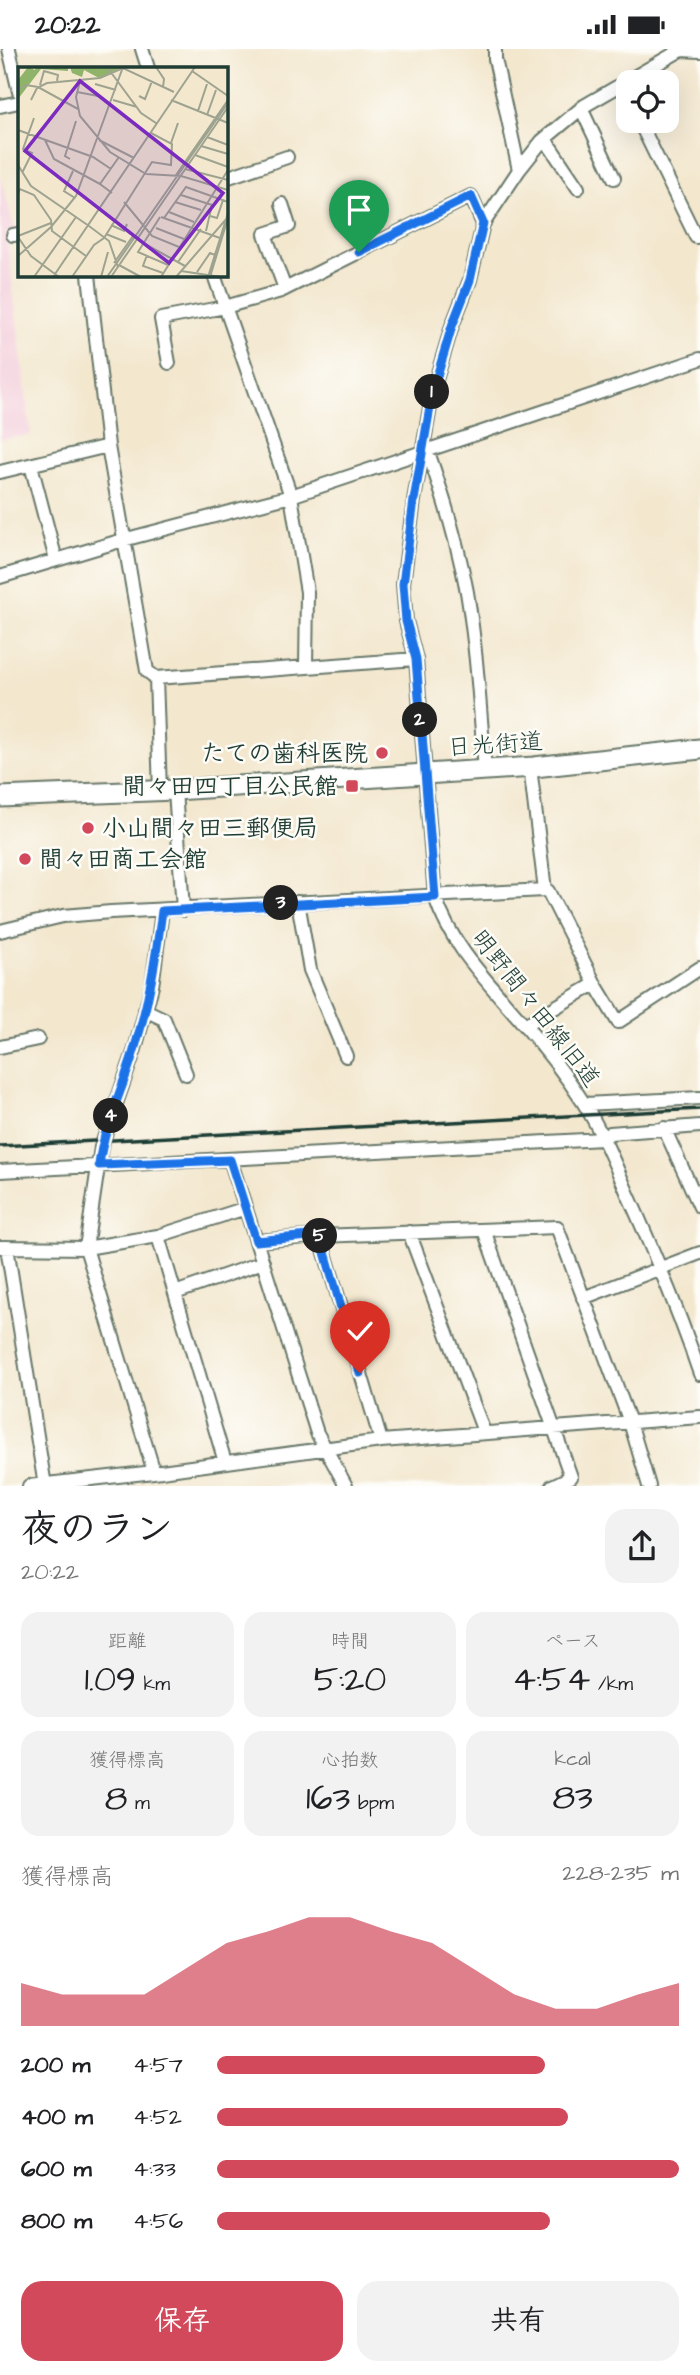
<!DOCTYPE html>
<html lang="ja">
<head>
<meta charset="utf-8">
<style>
	body { margin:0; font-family:"Architects Daughter","Klee One",sans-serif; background:#f2f2f2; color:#202124; height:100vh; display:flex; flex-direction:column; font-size:26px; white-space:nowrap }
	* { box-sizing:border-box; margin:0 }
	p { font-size:23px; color:#757577 }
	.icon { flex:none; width:38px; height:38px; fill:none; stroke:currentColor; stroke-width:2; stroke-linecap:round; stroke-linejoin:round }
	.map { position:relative; height:1437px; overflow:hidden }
	.side { display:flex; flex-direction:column; background:#fff; flex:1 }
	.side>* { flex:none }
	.controls { position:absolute; left:616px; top:21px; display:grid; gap:14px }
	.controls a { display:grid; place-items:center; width:63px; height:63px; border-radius:14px; background:#fff; box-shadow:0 7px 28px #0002; font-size:35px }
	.pin { position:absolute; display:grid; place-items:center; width:60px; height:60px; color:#fff; margin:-72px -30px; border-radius:50% 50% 50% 0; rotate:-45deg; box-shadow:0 0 7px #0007 }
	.pin .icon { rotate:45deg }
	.km { position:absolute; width:35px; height:35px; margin:-18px; border-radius:50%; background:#222; color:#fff; font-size:19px; line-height:35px; text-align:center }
	.round { display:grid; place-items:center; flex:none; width:74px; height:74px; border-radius:21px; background:#f2f2f2 }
	.headline { display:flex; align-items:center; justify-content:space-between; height:119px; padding:0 21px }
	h1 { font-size:38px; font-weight:600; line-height:52px }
	.figures { display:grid; grid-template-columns:repeat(3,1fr); gap:10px; height:119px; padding:7px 21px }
	.figures div { display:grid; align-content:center; border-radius:18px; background:#f2f2f2; text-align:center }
	.figures b { font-size:35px; font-weight:600 }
	.figures small { font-size:19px; font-weight:400 }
	.figures p { font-size:19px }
	.chart { height:196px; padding:14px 21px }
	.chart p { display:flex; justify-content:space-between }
	.chart svg { width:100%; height:126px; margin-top:7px; fill:#d1495b; opacity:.7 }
	.action { display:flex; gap:14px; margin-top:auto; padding:14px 21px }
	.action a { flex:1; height:80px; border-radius:21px; background:#d1495b; color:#fff; font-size:28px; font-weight:600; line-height:80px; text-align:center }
	.action a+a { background:#f2f2f2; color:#202124 }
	ul { padding:0 21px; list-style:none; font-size:23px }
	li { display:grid; grid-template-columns:112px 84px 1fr; align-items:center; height:52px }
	li i { height:18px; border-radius:9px; background:#d1495b }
	.status { display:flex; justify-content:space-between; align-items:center; height:49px; padding:0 35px; background:#fff; direction:ltr }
	.status svg { height:19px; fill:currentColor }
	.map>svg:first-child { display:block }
	.built { fill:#f4cfdd }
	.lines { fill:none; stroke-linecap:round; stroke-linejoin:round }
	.minor-casing { stroke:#69786a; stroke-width:16 }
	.highway-casing { stroke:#69786a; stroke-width:23 }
	.minor { stroke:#fff; stroke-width:12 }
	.highway { stroke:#fff; stroke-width:19 }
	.rail { stroke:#1f3d34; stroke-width:3.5 }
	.route-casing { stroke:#fff; stroke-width:14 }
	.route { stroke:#1a73e8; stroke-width:9 }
	.poi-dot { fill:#d1495b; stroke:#fdfcf7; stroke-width:2.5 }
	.labels { text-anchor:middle; stroke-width:5; stroke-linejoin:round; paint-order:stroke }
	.street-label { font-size:24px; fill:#1f3d34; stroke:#fdfcf7 }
	.poi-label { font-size:24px; font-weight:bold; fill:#1f3d34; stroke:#fdfcf7; text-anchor:end }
	.inset-road { fill:none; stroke:#9ea390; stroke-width:2 }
	.view { fill:#7b2cbf; fill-opacity:0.15; stroke:#7b2cbf; stroke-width:3.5 }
	.inset-edge { fill:none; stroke:#1f3d34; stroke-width:3.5 }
</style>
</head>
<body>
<div class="status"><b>20:22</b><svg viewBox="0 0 49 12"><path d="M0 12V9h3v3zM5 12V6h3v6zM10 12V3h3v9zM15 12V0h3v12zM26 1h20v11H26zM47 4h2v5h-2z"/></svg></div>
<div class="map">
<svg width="700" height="1437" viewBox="0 0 700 1437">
	<rect width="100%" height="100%" fill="#fdfcf7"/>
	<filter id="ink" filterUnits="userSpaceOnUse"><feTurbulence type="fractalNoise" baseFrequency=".0143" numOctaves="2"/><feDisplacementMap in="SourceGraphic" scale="14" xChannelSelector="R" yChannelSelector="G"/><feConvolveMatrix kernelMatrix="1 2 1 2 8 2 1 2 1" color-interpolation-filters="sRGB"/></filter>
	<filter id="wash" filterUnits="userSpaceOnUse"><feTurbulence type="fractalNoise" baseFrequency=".00686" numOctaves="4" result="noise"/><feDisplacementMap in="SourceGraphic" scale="28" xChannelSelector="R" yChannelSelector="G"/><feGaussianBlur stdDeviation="1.57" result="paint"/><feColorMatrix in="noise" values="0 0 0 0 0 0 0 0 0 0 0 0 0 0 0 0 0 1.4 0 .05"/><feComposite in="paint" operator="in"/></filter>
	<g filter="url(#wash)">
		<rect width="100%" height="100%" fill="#f3e7ce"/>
		<path class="built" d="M0,126L15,181L6,183L31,386L0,390Z"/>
	</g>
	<g filter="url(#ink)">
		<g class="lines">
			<g class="minor-casing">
				<path id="minor" d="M9,0L19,43
					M142,0L148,19
					M495,0V10L519,121
					M700,2L681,1L584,57L542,92L519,121L483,175L470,231L452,277L433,341L414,451L403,535L406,572L416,610L435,848C451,897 489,934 522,973C544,998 565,1025 583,1053C601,1081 614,1113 627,1143C654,1203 679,1263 700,1325
					M622,35L628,49
					M0,57L19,53
					M581,59L614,129
					M639,72L696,188
					M545,90L578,139
					M226,129L287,108
					M282,155L289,177L265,185L285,240
					M13,186L19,185
					M89,226L108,397L147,622L156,629
					M214,226L291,447L307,543L306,618
					M169,314L161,270L225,258L281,242L471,147L483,175
					M428,403C444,449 458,495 467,543C477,602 480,662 485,721
					M31,416L56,511
					M0,423L108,397
					M0,528L123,491L291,447L700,310
					M530,718L545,841
					M175,741L183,861
					M160,742L156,629L416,610
					M298,853L310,921L346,1007
					M0,882L63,867L111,863L545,841L548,842L595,935L618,973L700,919
					M145,961L164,970L186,1025
					M525,976L595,935
					M0,998L38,990
					M585,1055L700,1049
					M664,1079L700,1158
					M230,1110L317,1384L346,1437
					M0,1122L603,1090L610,1084L700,1077
					M484,1181L571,1428L552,1437
					M409,1183L484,1383
					M158,1187L225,1413
					M320,1187L381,1392
					M256,1192L320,1187L557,1178L630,1373L649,1437
					M0,1198L86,1199L158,1187L246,1159
					M7,1198L45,1437
					M175,1244L263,1213
					M583,1249L700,1204
					M154,1423L86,1199L101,1098L135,1000L152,937L162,862
					M29,1437L154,1423L381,1392L700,1368"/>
			</g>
			<g class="highway-casing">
				<path id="highway" d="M0,748L175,741L534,718L700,700"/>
			</g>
			<use href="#minor" class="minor"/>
			<use href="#highway" class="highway"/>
			<path class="rail" d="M0,1097L700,1060"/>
		</g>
	</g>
	<g class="lines" filter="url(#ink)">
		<g class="route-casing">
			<path id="route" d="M359,203L471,147L483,174L470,231L452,277L433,341L414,451L403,535L406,572L416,610L435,848L162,862C156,908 149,953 135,998C124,1038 104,1075 99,1116L230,1111L256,1192L320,1186L360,1324"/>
		</g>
		<use href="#route" class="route"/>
	</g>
	<g class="poi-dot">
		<circle cx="382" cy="704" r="7"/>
		<rect x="345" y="730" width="14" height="14" rx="3.5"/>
		<circle cx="88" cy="779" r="7"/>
		<circle cx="25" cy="810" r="7"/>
	</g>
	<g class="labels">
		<g class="street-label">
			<text transform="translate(495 695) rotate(-4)" y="8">日光街道</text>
			<text transform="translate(536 959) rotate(52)" y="8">明野間々田線旧道</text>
		</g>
		<g class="poi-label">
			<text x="368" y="712">たての歯科医院</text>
			<text x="338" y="745">間々田四丁目公民館</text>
			<text x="102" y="787" text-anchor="start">小山間々田三郵便局</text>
			<text x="39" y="818" text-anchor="start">間々田商工会館</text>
		</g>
	</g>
	<g transform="translate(18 18)">
		<rect width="210" height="210" fill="#f3e7ce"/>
		<path d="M10,0L17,3L18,0H50V4L23,2L0,32V13ZM52,0L57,1L105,0L81,11L66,3L64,10L54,6Z" fill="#8fb469"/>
		<path class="inset-road" d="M89,0L123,46L138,56M138,0L146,12L145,20M174,4L210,29M62,14L58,30L62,49L92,85L128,107L163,109L210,123M77,17L98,23M22,18L26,4L40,8L39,14M0,23L8,18L20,20L60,42M59,25L80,29M121,29L127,32L134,14M13,33L19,21L29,16L82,11L105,1L156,25M95,33L119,40M153,33L210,56M180,44L189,17M189,48L198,23M0,63L75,90L93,102M189,70L210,78M27,73L36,92L82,117M81,73L116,91M153,76L160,56M183,79L210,87M177,88L210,100M52,92L47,89L58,54M0,98L13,119L71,159M167,102L210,113M55,104L46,124L57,131M4,106L14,86L5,82L16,51M158,108L210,33M94,126L82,117L101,90M0,127L2,122L16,128L33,153L34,164L68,189M163,128L194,138L188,164M106,135L134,169L161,180M157,135L183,143M151,145L176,155M192,149L199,151L205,133M142,150L120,185L150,198M143,150L202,171M146,151L168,120L210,135M93,158L106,164L109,157M71,159L91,174L100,200M138,161L166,172M88,167L108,175M0,169L33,156M0,170L13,189L41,210M127,177L167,199M129,188L125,199L145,206M0,189L33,160L58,129L105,0M160,195L183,162M96,196L115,169M101,198L123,210M163,204L203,210M179,205L192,186L197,188M16,210L58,150M35,210L177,0M54,210L76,178L86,171L134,95L153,98L154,77L133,66M83,210L90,185M89,210L210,36M93,210L210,40M143,210L210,103M158,210L210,150M190,210L210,146M192,210L210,151"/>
		<path class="view" d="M62,14L205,126L151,196L7,84Z"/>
		<rect width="210" height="210" class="inset-edge"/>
	</g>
</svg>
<div class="controls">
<a><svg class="icon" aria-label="locate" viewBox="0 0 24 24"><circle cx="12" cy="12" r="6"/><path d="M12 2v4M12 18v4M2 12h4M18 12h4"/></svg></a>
</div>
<div class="pin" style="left:359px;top:203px;background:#1e9e55"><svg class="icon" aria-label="arrive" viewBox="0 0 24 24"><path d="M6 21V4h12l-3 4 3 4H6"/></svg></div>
<div class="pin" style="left:360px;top:1324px;background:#d93025"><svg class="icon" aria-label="check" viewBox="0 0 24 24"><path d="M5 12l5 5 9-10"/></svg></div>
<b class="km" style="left:432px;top:343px">1</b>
<b class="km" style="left:420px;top:671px">2</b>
<b class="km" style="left:281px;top:854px">3</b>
<b class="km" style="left:111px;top:1067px">4</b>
<b class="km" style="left:320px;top:1187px">5</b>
</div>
<section class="side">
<div class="headline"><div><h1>夜のラン</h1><p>20:22</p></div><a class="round"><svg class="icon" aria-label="share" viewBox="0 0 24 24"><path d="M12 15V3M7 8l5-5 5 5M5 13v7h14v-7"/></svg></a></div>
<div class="figures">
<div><p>距離</p><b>1.09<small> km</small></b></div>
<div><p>時間</p><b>5:20</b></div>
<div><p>ペース</p><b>4:54<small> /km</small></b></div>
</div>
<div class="figures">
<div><p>獲得標高</p><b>8<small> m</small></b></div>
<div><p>心拍数</p><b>163<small> bpm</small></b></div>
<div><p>kcal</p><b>83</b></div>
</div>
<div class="chart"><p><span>獲得標高</span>228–235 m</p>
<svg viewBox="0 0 160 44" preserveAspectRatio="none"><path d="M0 44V29L10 33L20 33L30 33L40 24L50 15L60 11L70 6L80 6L90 11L100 15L110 24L120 33L130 38L140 38L150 33L160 29V44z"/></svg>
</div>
<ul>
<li><b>200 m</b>4:57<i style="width:71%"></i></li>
<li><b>400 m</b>4:52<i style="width:76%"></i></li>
<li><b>600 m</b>4:33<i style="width:100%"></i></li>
<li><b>800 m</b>4:56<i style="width:72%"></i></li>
</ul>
<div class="action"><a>保存</a><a>共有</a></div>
</section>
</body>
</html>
